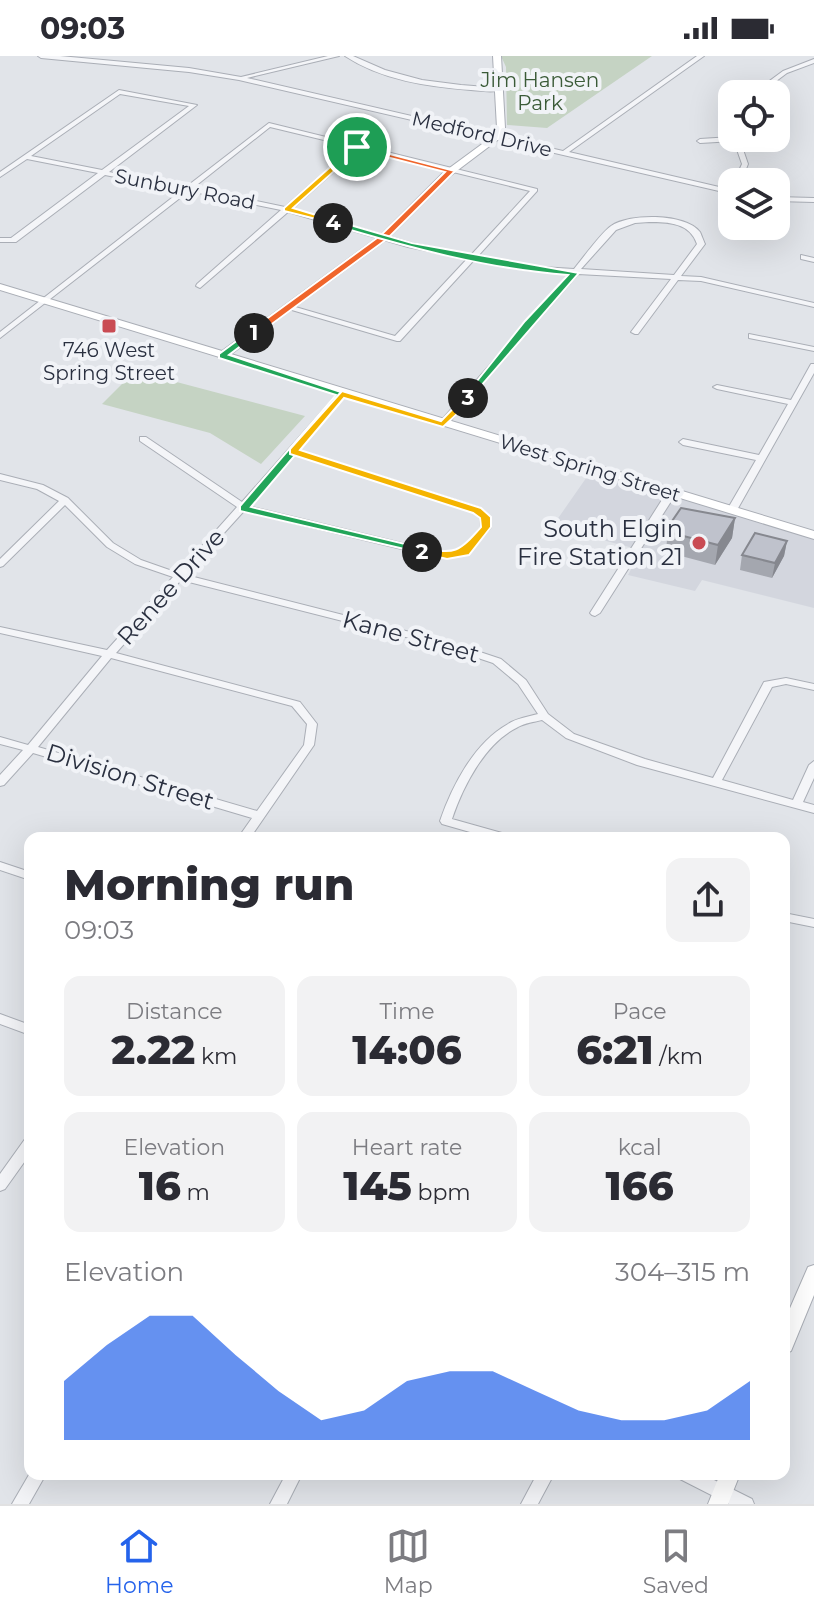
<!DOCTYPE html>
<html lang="en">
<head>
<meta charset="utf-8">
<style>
	body { margin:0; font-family:Montserrat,sans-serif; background:#f2f2f3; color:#2b2b33; height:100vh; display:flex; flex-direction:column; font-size:30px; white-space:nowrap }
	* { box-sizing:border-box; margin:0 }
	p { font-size:26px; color:#7c7c81 }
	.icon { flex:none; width:44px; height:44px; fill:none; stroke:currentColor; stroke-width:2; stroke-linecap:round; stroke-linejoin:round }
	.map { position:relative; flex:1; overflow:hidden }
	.side { position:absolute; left:24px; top:776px; width:766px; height:648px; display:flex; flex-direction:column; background:#fff; border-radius:16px; box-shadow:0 8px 32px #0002 }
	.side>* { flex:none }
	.buttons { position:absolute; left:718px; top:24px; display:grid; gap:16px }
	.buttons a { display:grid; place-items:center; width:72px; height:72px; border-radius:16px; background:#fff; box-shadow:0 8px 32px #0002; font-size:40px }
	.pin { position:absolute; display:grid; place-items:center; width:68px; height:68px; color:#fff; margin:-34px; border:4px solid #fff; border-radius:50%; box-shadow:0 2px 8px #0007 }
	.km { position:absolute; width:40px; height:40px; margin:-20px; border-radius:50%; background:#222; color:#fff; font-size:22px; line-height:40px; text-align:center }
	.round { display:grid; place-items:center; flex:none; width:84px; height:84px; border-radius:16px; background:#f2f2f3 }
	.summary { display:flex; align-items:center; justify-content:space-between; height:136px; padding:0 40px }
	h1 { font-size:44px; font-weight:800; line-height:60px }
	.stats { display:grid; grid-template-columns:repeat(3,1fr); gap:12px; height:136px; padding:8px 40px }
	.stats div { display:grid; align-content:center; border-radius:16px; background:#f2f2f3; text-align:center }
	.stats b { font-size:40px; font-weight:800 }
	.stats small { font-size:22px; font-weight:400 }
	.stats p { font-size:22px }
	.chart { height:224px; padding:16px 40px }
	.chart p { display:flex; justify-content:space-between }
	.chart svg { width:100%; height:144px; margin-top:8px; fill:#2563eb; opacity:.7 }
	.status { display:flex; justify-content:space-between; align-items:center; height:56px; padding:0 40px; background:#fff; direction:ltr }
	.status svg { height:22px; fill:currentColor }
	.tabs { display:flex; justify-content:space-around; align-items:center; height:112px; border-top:2px solid #e1e1e2; background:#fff; font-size:22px; color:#7c7c81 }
	.tabs a { display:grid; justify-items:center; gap:4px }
	.tabs .current { color:#2563eb }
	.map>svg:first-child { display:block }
	.built { fill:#d3d6de }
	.green { fill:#c5d3c3 }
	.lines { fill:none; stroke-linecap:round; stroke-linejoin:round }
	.street-casing { stroke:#aaaeb6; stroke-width:2 }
	.secondary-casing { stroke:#aaaeb6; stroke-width:2 }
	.street { fill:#f4f5f8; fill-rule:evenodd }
	.secondary { fill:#fff; fill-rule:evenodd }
	.wall { fill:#a4a7af }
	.shaded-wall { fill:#86888f }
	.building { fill:#bfc2cc; stroke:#86888f; stroke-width:2 }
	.split-1 { fill:#f0652b; stroke:#fff; stroke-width:2 }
	.split-2 { fill:#22a559; stroke:#fff; stroke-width:2 }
	.split-3 { fill:#f5b400; stroke:#fff; stroke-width:2 }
	.split-4 { fill:#22a559; stroke:#fff; stroke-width:2 }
	.split-5 { fill:#f5b400; stroke:#fff; stroke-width:2 }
	.poi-dot { fill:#c94b53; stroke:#f1f3f7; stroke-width:3 }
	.labels { text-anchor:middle; stroke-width:8; stroke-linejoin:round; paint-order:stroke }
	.far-park-label { font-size:20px; fill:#3b5b38; stroke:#f1f3f7 }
	.far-street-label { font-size:20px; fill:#2a3040; stroke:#f1f3f7 }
	.far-poi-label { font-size:20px; fill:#2a3040; stroke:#f1f3f7 }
	.poi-label { font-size:24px; fill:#2a3040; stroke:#f1f3f7; text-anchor:end }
	.street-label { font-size:24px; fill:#2a3040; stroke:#f1f3f7 }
</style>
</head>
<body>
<div class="status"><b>09:03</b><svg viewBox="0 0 49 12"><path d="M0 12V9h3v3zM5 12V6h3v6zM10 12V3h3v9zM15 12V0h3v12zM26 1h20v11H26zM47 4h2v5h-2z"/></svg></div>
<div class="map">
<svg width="814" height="1448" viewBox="0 0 814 1448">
	<rect width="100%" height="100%" fill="#e1e4e9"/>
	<path class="built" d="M591,415L814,481V552L702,524L695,535L628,519L641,494L552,471Z"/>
	<path class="green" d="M501,0H652L547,72L507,69L506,11Z
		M135,315L305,360L261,408L210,377L102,348Z"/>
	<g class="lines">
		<g class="street-casing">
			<path id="street" d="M38,0H60L189,12L241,21L328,0H339L247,22L563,95L697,0H704L569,96L732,134V138L239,24L189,16L41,2Z
				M345,0H353L385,14L422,24L461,29L499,32L502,34C493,37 482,35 471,34C429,31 381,24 345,0Z
				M814,3V7L787,17L759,38H752L783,15Z
				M119,34L197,49L109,116L186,131L269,67L537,133V135L478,200L525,210L574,213C583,202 601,177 611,170C629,157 686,157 700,176C701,178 704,186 705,188L681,220L701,221L814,247V251L701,225L678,224L638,278H635L631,276L671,223L578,218L446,370H440V366L570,217L525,214L474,204L400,285H397L285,252L292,250L395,280L467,203L408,191L288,156L200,232L196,230L197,228L281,154L189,135L0,282V276L182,134L105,119L16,186H0V182H11L98,117L27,103L0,121V116ZM120,38L189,50L102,114L31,100ZM270,71L353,91L285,151L193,132ZM359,93L530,135L471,199L412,187L292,153ZM649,166C669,166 690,167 697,188L674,219L581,213L616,174L635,167Z
				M732,54V77L729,75L725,66L729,56Z
				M732,81L739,82L748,108L744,118L736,126H732V128L729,126L738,117L742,108L734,85L700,87L697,85L700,83Z
				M776,141L814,142V146L776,145Z
				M801,199L814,202V206L801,203Z
				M749,278L814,291V295L749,282Z
				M811,308H814V317L737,454L732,457L729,456L727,454L756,404L683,389L679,386L683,383L759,399L788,348L717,333L713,331L717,329L791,344Z
				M342,335L345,336V340L298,394L480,452L490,461L491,471L468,498L439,502L244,455L186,519L453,587L501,603L526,624L548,658L574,678L645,703L713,722L764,626L786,622L814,628V634L786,628L772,631L722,724L793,744L809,709L814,705V722L803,746L814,749V757L637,709L566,682L542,664C534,666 525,667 518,671C485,687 463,730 452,763L509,779L511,782H491L442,768L440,765C452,730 474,687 508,668C517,662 527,661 538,658L518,628L493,607L445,591L181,524L116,597L300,646L317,668L314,689L250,782H238L252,762L33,697L4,729L0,730V719L23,694L0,688V681L28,689L102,600L0,577V571L107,594L173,521L135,508L107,491L65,449L3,510L0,511V503L59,445L37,433L0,424V418L43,429L68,442L113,487L141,504L178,517L237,451L140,385V381H146L242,446L339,336ZM295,398L474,456L480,462L481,471L462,494L439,496L248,450ZM111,602L292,650L307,668L304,689L257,755L38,691Z
				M672,433L677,436L600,557L595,560L592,559L590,557L667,436Z
				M0,806L30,816V824L0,814Z
				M784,857L814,863V871L784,865Z
				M0,958L30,969V979L0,968Z
				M30,1081V1098L5,1133L0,1135V1118L25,1083Z
				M30,1417L46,1418L29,1448H12Z
				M286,1418H302L287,1448H270Z
				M537,1418H554L538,1448H521Z
				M678,1418H702L752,1443L754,1448H729L680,1423Z"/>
		</g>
		<g class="secondary-casing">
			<path id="secondary" d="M493,0H501L505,72L499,83L450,120L387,183L231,298L814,475V483L0,234V228L222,295L381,179L444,116L493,80L497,72Z
				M814,1209V1239L791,1295L784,1298V1266L808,1211Z
				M720,1418H740L728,1448H708Z"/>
		</g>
		<use href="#street" class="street"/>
		<use href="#secondary" class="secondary"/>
	</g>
	<path class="wall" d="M735,462L732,482L715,509L666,496L668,471Z
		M787,485L784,500L772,522L740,514L742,499Z"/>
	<path class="shaded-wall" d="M735,462L732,482L715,509L718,489Z
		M787,485L784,500L772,522L775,507Z"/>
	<path class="building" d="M681,452L735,462L718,489L668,476L671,472L668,471Z
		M755,477L787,485L775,507L742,499Z"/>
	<path class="split-1" d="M355,89L455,115L387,183L257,279H250V275L381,179L445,116L355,93Z"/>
	<path class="split-2" d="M250,275L258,277L229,299L347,338L251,451L426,493V498L240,455V450L336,339L219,302V298Z"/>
	<path class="split-3" d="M342,335L441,365L465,340H472V344L443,371L344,342L300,394L481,452L491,461V471L469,499L447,503L417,496L422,492C456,498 458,497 481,471L480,462L473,457L290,398V393Z"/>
	<path class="split-4" d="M333,164L412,187L579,217L468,345L465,340L525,265L568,219C487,213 407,191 330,168Z"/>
	<path class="split-5" d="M355,89L361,91L293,152L336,165V168L284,155V152Z"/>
	<g class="poi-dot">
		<rect x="101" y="262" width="16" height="16" rx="4"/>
		<circle cx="699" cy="487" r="8"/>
	</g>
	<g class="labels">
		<g class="far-park-label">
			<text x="540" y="31">Jim Hansen<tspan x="540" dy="23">Park</tspan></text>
		</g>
		<g class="far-street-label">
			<text transform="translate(482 78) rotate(13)" y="7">Medford Drive</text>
			<text transform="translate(185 133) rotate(11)" y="7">Sunbury Road</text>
			<text transform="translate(590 412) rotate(17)" y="7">West Spring Street</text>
		</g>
		<g class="far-poi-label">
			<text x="109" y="301">746 West<tspan x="109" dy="23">Spring Street</tspan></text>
		</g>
		<g class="poi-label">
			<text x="683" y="481">South Elgin<tspan x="683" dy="28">Fire Station 21</tspan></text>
		</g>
		<g class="street-label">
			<text transform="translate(171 531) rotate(-48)" y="8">Renee Drive</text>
			<text transform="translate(411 581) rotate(15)" y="8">Kane Street</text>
			<text transform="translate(130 721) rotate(17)" y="8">Division Street</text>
		</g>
	</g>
</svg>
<div class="buttons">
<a><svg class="icon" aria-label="locate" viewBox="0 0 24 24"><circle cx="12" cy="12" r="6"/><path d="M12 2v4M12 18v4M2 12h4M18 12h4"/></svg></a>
<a><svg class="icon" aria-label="layers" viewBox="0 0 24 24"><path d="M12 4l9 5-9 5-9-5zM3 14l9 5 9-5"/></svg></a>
</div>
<div class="pin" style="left:357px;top:91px;background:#1e9e55"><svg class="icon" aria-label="arrive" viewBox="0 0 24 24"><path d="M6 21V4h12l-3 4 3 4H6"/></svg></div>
<b class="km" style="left:254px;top:277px">1</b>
<b class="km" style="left:422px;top:496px">2</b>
<b class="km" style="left:468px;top:342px">3</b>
<b class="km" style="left:333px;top:167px">4</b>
<section class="side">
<div class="summary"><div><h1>Morning run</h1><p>09:03</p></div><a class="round"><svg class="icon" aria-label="share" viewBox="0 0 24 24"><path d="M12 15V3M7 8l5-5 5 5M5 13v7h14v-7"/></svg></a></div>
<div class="stats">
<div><p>Distance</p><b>2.22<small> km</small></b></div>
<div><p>Time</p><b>14:06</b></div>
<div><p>Pace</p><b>6:21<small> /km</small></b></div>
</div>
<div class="stats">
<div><p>Elevation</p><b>16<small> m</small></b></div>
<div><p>Heart rate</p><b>145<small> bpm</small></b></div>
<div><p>kcal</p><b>166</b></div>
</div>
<div class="chart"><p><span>Elevation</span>304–315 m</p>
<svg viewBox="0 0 160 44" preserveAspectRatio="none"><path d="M0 44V26L10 15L20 6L30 6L40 18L50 29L60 38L70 35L80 26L90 23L100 23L110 29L120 35L130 38L140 38L150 35L160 26V44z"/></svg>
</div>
</section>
</div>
<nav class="tabs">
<a class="current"><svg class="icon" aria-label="home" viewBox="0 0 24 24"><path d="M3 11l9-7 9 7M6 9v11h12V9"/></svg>Home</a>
<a><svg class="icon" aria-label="map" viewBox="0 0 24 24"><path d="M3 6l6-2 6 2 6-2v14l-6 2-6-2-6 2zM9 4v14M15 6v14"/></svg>Map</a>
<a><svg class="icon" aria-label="saved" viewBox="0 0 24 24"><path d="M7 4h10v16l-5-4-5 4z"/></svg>Saved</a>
</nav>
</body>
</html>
